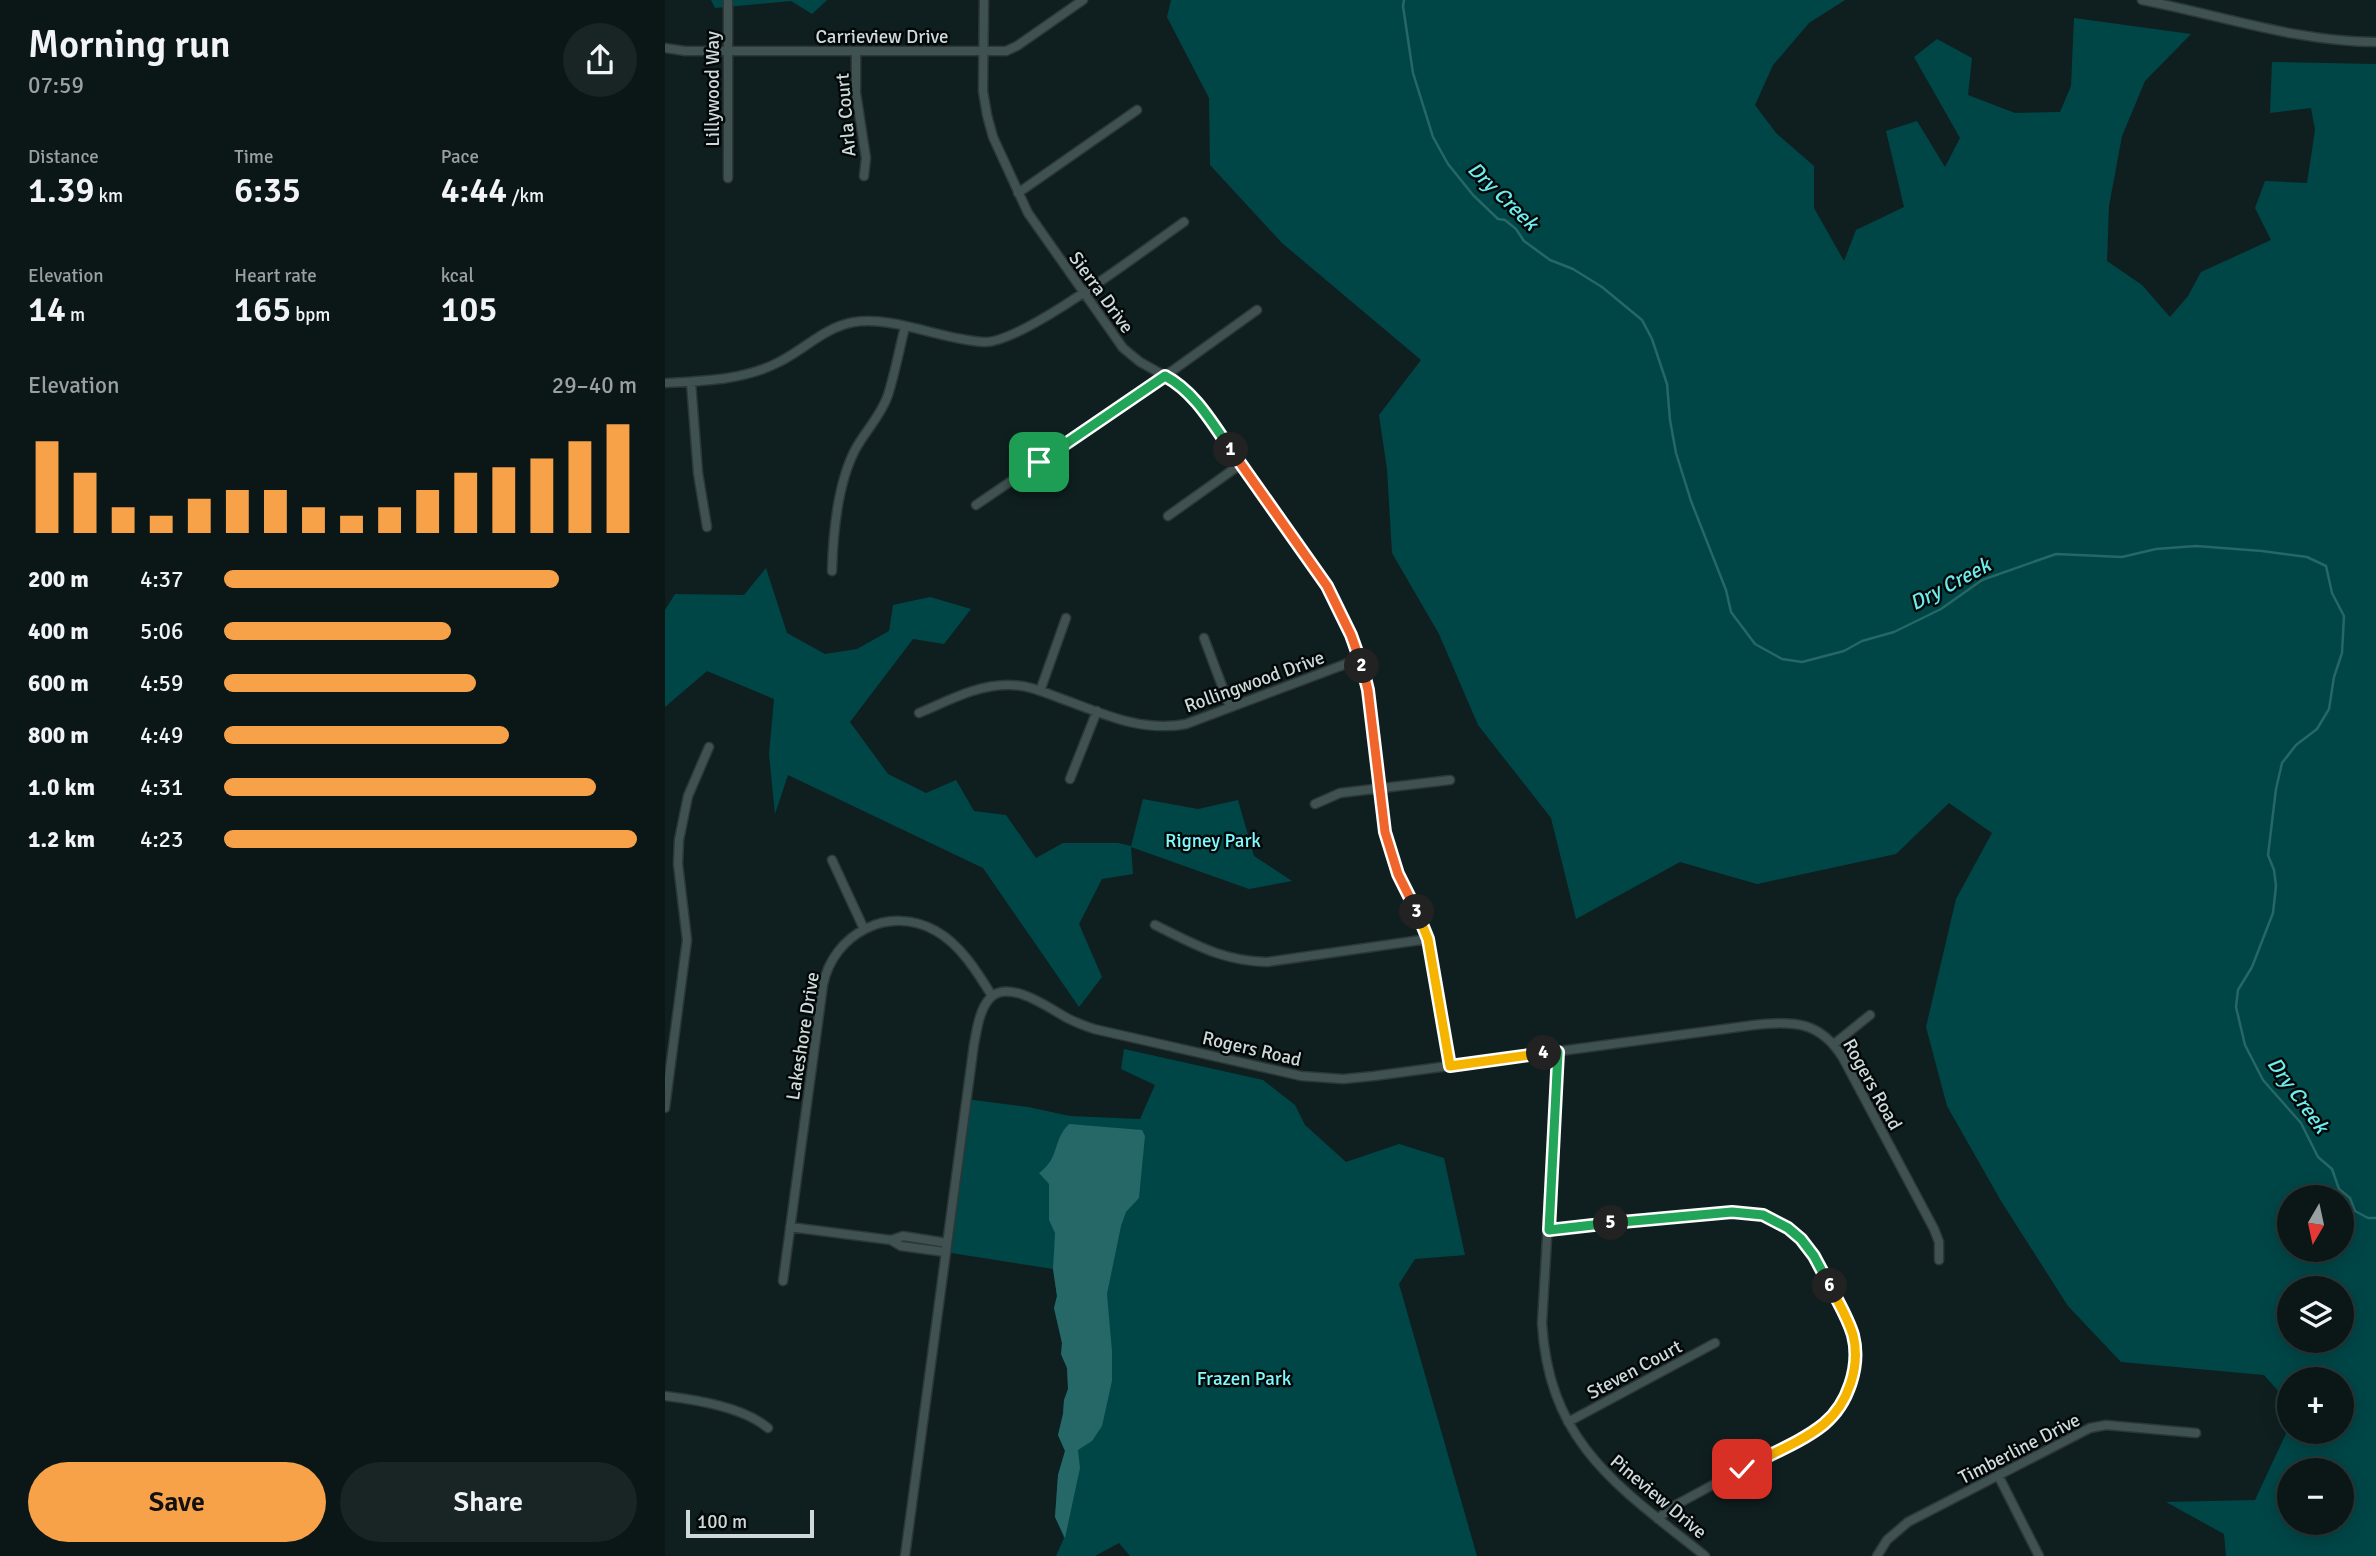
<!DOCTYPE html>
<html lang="en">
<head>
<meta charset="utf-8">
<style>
	body { margin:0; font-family:Signika,sans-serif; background:#192424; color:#f1f3f6; height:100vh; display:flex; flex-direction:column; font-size:26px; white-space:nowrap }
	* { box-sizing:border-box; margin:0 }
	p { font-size:23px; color:#9a9fa1 }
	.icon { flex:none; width:38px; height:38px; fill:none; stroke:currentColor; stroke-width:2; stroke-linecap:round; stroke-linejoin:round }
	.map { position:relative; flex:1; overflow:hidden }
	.sheet { display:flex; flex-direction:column; background:#0b1717; width:665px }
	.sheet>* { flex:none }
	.needle { width:46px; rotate:189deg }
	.buttons { position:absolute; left:1612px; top:1185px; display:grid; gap:14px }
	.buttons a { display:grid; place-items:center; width:77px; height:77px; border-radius:50%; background:#0b1717; box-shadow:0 4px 18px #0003,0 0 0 2px #2b3636; font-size:35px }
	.scale { position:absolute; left:21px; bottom:18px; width:128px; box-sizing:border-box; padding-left:7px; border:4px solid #cfd9d9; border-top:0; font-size:19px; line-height:24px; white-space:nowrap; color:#cfd9d9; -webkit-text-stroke:5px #030808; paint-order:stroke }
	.pin { position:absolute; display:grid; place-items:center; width:60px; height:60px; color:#fff; margin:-30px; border-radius:14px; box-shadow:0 4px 10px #0006 }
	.km { position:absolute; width:35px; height:35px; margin:-18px; border-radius:50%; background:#222; color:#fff; font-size:19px; line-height:35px; text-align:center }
	.round { display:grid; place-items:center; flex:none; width:74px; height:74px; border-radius:37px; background:#192424 }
	.overview { display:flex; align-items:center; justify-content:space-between; height:119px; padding:0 28px }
	h1 { font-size:38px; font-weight:600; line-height:52px }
	.metrics { display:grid; grid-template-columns:repeat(3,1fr); gap:10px; height:119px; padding:7px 28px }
	.metrics div { display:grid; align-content:center }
	.metrics b { font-size:35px; font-weight:600 }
	.metrics small { font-size:19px; font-weight:400 }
	.metrics p { font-size:19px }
	.chart { height:196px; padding:14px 28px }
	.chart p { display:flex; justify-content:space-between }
	.chart svg { width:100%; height:126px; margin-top:7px; stroke:#f7a248; stroke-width:6 }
	.button { display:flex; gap:14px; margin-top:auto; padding:14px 28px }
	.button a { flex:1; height:80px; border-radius:42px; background:#f7a248; color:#111; font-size:28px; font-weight:600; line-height:80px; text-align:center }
	.button a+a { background:#192424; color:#f1f3f6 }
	ul { padding:0 28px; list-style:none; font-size:23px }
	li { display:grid; grid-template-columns:112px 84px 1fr; align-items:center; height:52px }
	li i { height:18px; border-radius:9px; background:#f7a248 }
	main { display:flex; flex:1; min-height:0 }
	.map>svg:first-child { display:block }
	.green { fill:#004647; fill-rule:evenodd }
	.water { fill:#266768 }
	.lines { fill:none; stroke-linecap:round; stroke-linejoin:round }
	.stream { stroke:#266768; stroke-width:2.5 }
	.street-casing { stroke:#2e3737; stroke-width:11 }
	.street { stroke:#405151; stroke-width:8 }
	.split-1-casing { stroke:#fff; stroke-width:14 }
	.split-2-casing { stroke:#fff; stroke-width:14 }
	.split-3-casing { stroke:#fff; stroke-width:14 }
	.split-4-casing { stroke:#fff; stroke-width:14 }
	.split-5-casing { stroke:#fff; stroke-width:14 }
	.split-6-casing { stroke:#fff; stroke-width:14 }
	.split-7-casing { stroke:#fff; stroke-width:14 }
	.split-1 { stroke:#22a559; stroke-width:9 }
	.split-2 { stroke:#f0652b; stroke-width:9 }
	.split-3 { stroke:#f0652b; stroke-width:9 }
	.split-4 { stroke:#f5b400; stroke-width:9 }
	.split-5 { stroke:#22a559; stroke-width:9 }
	.split-6 { stroke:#22a559; stroke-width:9 }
	.split-7 { stroke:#f5b400; stroke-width:9 }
	.labels { text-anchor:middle; stroke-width:5; stroke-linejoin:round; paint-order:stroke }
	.street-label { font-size:19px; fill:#cfd9d9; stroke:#030808 }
	.park-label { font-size:19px; fill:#7ffbfe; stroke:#030808 }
	.water-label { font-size:21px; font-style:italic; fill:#6eecee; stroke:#030808 }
</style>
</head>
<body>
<main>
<section class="sheet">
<div class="overview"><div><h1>Morning run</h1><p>07:59</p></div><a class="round"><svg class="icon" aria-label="share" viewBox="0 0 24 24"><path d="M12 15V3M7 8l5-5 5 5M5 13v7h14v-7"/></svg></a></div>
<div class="metrics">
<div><p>Distance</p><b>1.39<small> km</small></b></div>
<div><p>Time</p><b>6:35</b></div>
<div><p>Pace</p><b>4:44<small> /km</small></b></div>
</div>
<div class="metrics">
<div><p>Elevation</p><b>14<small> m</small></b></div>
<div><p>Heart rate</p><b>165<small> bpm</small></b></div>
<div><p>kcal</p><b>105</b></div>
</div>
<div class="chart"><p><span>Elevation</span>29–40 m</p>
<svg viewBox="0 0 160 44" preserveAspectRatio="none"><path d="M5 44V12M15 44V23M25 44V35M35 44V38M45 44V32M55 44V29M65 44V29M75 44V35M85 44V38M95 44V35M105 44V29M115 44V23M125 44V21M135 44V18M145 44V12M155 44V6"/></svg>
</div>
<ul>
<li><b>200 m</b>4:37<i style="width:81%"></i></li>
<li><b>400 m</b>5:06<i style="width:55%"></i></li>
<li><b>600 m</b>4:59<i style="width:61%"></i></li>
<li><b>800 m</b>4:49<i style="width:69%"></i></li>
<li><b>1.0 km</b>4:31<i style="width:90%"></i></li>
<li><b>1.2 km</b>4:23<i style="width:100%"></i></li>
</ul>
<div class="button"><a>Save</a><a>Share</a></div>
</section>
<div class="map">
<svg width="1711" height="1556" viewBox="0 0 1711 1556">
	<rect width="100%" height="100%" fill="#0f1f1f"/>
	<path class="green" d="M46,0H162L147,14L126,1L50,8Z
		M506,0H1180L1144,23L1108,65L1090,105L1111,133L1149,166V208L1179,261L1191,230L1239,207L1221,131L1252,121L1280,167L1295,138L1249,57L1272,39L1307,58L1303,95L1350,113L1395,112L1406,86L1409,18L1526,34L1480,81L1457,136L1444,206L1442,261L1477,285L1505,317L1523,296L1536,272L1606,240L1590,208L1600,181L1642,183L1650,130L1646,108L1605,113L1607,62L1711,64V1556H1561L1559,1534L1501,1502L1590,1500L1624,1427V1432H1676V1379H1624V1403L1599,1375L1456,1362L1403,1306L1336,1201L1282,1106L1261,1027L1291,899L1327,833L1284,803L1231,854L1092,884L1015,862L911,919L886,818L813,725L774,634L727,553L722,469L714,415L756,360L617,243L545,165L544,98L502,17ZM1624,1197H1676V1250H1624ZM1624,1288H1676V1340H1624ZM1624,1470H1676V1522H1624Z
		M101,568L122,633L160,654L192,649L224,631L228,605L265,597L306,609L279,644L248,639L185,722L223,774L261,793L291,780L309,811L341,815L371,858L398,843H453L466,846L478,799L533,809L573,800L589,856L627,881L584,889L466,847L468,874L437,879L414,924L437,977L414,1007L318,868L123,775L110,814L104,754L109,699L42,671L0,707V610L10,594L79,595Z
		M459,1049L598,1080L630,1105L640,1125L681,1162L734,1144L779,1158L800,1255L750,1259L734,1284L812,1556H465L454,1543L430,1556H391L399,1538L390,1517L393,1475L400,1451L393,1435L398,1414L399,1400L403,1389L402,1368L396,1354L397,1343L389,1308L392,1296L388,1269L280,1252L301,1099L363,1107L405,1116L475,1119L490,1085L456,1069Z"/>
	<path class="water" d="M404,1124L477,1130L480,1136L474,1198L461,1212L456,1226L442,1294L447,1351V1381L437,1426L427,1441L413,1450L415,1468L400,1538L390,1517L393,1475L400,1451L393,1435L398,1414L399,1400L403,1389L402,1368L396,1354L397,1343L389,1308L392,1296L388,1269L390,1233L384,1220V1184L374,1173C395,1158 387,1141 404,1124Z"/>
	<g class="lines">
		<path class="stream" d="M739,0L738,6L748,73L768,137L783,164L808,195L833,219L840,220L851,229L859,241L885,260L908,269L937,287L977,320L987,339L1002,384L1005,420L1011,453L1026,501L1061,590L1066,612L1090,644L1117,659L1137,662L1179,651L1197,641L1229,632L1276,609L1317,580L1391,554L1457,557L1491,549L1531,546L1597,551L1642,557L1661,566L1667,593L1679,616L1677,653L1669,677L1664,709L1652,729L1631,745L1617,763L1611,789L1603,855L1609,870L1611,886L1608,913L1587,967L1573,990L1571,1007L1580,1045L1598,1080L1636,1123L1653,1157L1667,1169L1674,1189L1685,1198L1690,1211L1703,1218H1711"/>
		<g class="street-casing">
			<path id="street" d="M63,0V178
				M319,0L318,91L322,115L328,137L363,213L458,348L475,362L511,382L521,390L542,415L662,586L686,635L703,690L720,832L733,874L754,916L763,939L785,1066
				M1477,0C1555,15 1632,42 1711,42
				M0,48L20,51H341L352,46L418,0
				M191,52V93L201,158L199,176
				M353,193L472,110
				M26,382L33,473L42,527
				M0,383C38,381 80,380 114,362C140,349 160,327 189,322C230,316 277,340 320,342C358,343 481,248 519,222
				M311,505L500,376L592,310
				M503,516L576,464
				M167,571C168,534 173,483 190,450C200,431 216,416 223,395C230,373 234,350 240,327
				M539,638L565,707
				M375,691L401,618
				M254,713C283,701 313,684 345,685C362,685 376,691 392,697C434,712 475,733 521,724L694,659
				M405,779L432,711
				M650,804L675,793L785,780
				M167,860L199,929
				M490,925C529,944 557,961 602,962L763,939
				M1169,1044L1205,1015
				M893,1052L877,1323C884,1444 954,1487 1040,1556
				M0,1108L22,940L13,864L14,840L23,796L44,747
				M125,1227L226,1240L236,1246L280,1252
				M884,1230C932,1225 980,1220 1027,1216C1050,1214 1073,1209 1096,1215C1130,1223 1146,1251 1161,1280C1171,1298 1184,1317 1188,1338C1196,1374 1180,1409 1150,1430L1005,1508L993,1519
				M226,1240L238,1236L282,1243
				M118,1281L158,985C168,934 224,904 271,931C295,944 313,973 327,996
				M0,1396C32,1400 78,1407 103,1428
				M903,1422L1050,1343
				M1333,1475L1374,1556
				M240,1556L309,1044C312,1030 314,1010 325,998C344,978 385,1009 404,1019C412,1023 420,1026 429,1029L636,1076L678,1079L709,1076L1089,1025C1129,1020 1156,1022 1178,1058L1269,1229L1274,1242V1260
				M1212,1556L1222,1540L1243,1522L1425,1428L1441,1425L1531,1433"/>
		</g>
		<use href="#street" class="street"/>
	</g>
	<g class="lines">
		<g class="split-1-casing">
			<path id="split-1" d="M374,462L500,376C530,392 547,423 566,450"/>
		</g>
		<g class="split-2-casing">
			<path id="split-2" d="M566,450L662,586L686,635L697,666"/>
		</g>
		<g class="split-3-casing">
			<path id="split-3" d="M697,666L703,690L720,832L733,874L752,912"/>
		</g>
		<g class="split-4-casing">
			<path id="split-4" d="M752,912L763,939L785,1066L879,1053"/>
		</g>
		<g class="split-5-casing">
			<path id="split-5" d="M879,1053L893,1052L884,1230L946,1223"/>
		</g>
		<g class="split-6-casing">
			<path id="split-6" d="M946,1223L1067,1212L1098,1215L1123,1228L1136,1239L1149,1256L1165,1286"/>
		</g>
		<g class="split-7-casing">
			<path id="split-7" d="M1077,1469C1103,1455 1137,1442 1159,1424C1183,1404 1196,1366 1188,1335C1183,1318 1173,1302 1165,1286"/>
		</g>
		<use href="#split-1" class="split-1"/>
		<use href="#split-2" class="split-2"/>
		<use href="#split-3" class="split-3"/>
		<use href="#split-4" class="split-4"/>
		<use href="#split-5" class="split-5"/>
		<use href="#split-6" class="split-6"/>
		<use href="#split-7" class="split-7"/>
	</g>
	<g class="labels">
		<g class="street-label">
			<text x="217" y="43">Carrieview Drive</text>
			<text transform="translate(47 89) rotate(-90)" y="7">Lillywood Way</text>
			<text transform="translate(180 115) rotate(-95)" y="7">Arla Court</text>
			<text transform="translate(437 292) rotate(54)" y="7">Sierra Drive</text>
			<text transform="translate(589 681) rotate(-20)" y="7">Rollingwood Drive</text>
			<text transform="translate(137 1036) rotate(-81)" y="7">Lakeshore Drive</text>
			<text transform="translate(587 1048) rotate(13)" y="7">Rogers Road</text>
			<text transform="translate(1208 1084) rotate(61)" y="7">Rogers Road</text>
			<text transform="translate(969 1369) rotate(-28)" y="7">Steven Court</text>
			<text transform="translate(1354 1448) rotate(-27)" y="7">Timberline Drive</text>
			<text transform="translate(994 1496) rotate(40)" y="7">Pineview Drive</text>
		</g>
		<g class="park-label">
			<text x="548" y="847">Rigney Park</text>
			<text x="579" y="1385">Frazen Park</text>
		</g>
		<g class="water-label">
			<text transform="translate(838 196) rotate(44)" y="7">Dry Creek</text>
			<text transform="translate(1285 584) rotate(-28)" y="7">Dry Creek</text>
			<text transform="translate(1633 1095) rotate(54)" y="7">Dry Creek</text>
		</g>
	</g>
</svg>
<div class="buttons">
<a><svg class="needle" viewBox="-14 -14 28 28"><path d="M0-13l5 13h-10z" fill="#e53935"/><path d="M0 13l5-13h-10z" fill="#9a9fa1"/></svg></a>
<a><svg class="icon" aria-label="layers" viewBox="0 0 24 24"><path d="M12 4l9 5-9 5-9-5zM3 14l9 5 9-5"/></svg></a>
<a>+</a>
<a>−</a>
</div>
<div class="scale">100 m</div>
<div class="pin" style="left:374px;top:462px;background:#1e9e55"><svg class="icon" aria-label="arrive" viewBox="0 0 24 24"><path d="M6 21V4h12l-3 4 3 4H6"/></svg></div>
<div class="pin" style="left:1077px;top:1469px;background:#d93025"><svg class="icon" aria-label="check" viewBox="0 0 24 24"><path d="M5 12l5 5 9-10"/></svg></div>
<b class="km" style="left:566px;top:450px">1</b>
<b class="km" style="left:697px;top:666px">2</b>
<b class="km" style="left:752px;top:912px">3</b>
<b class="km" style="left:879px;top:1053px">4</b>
<b class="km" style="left:946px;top:1223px">5</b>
<b class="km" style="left:1165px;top:1286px">6</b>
</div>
</main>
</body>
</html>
